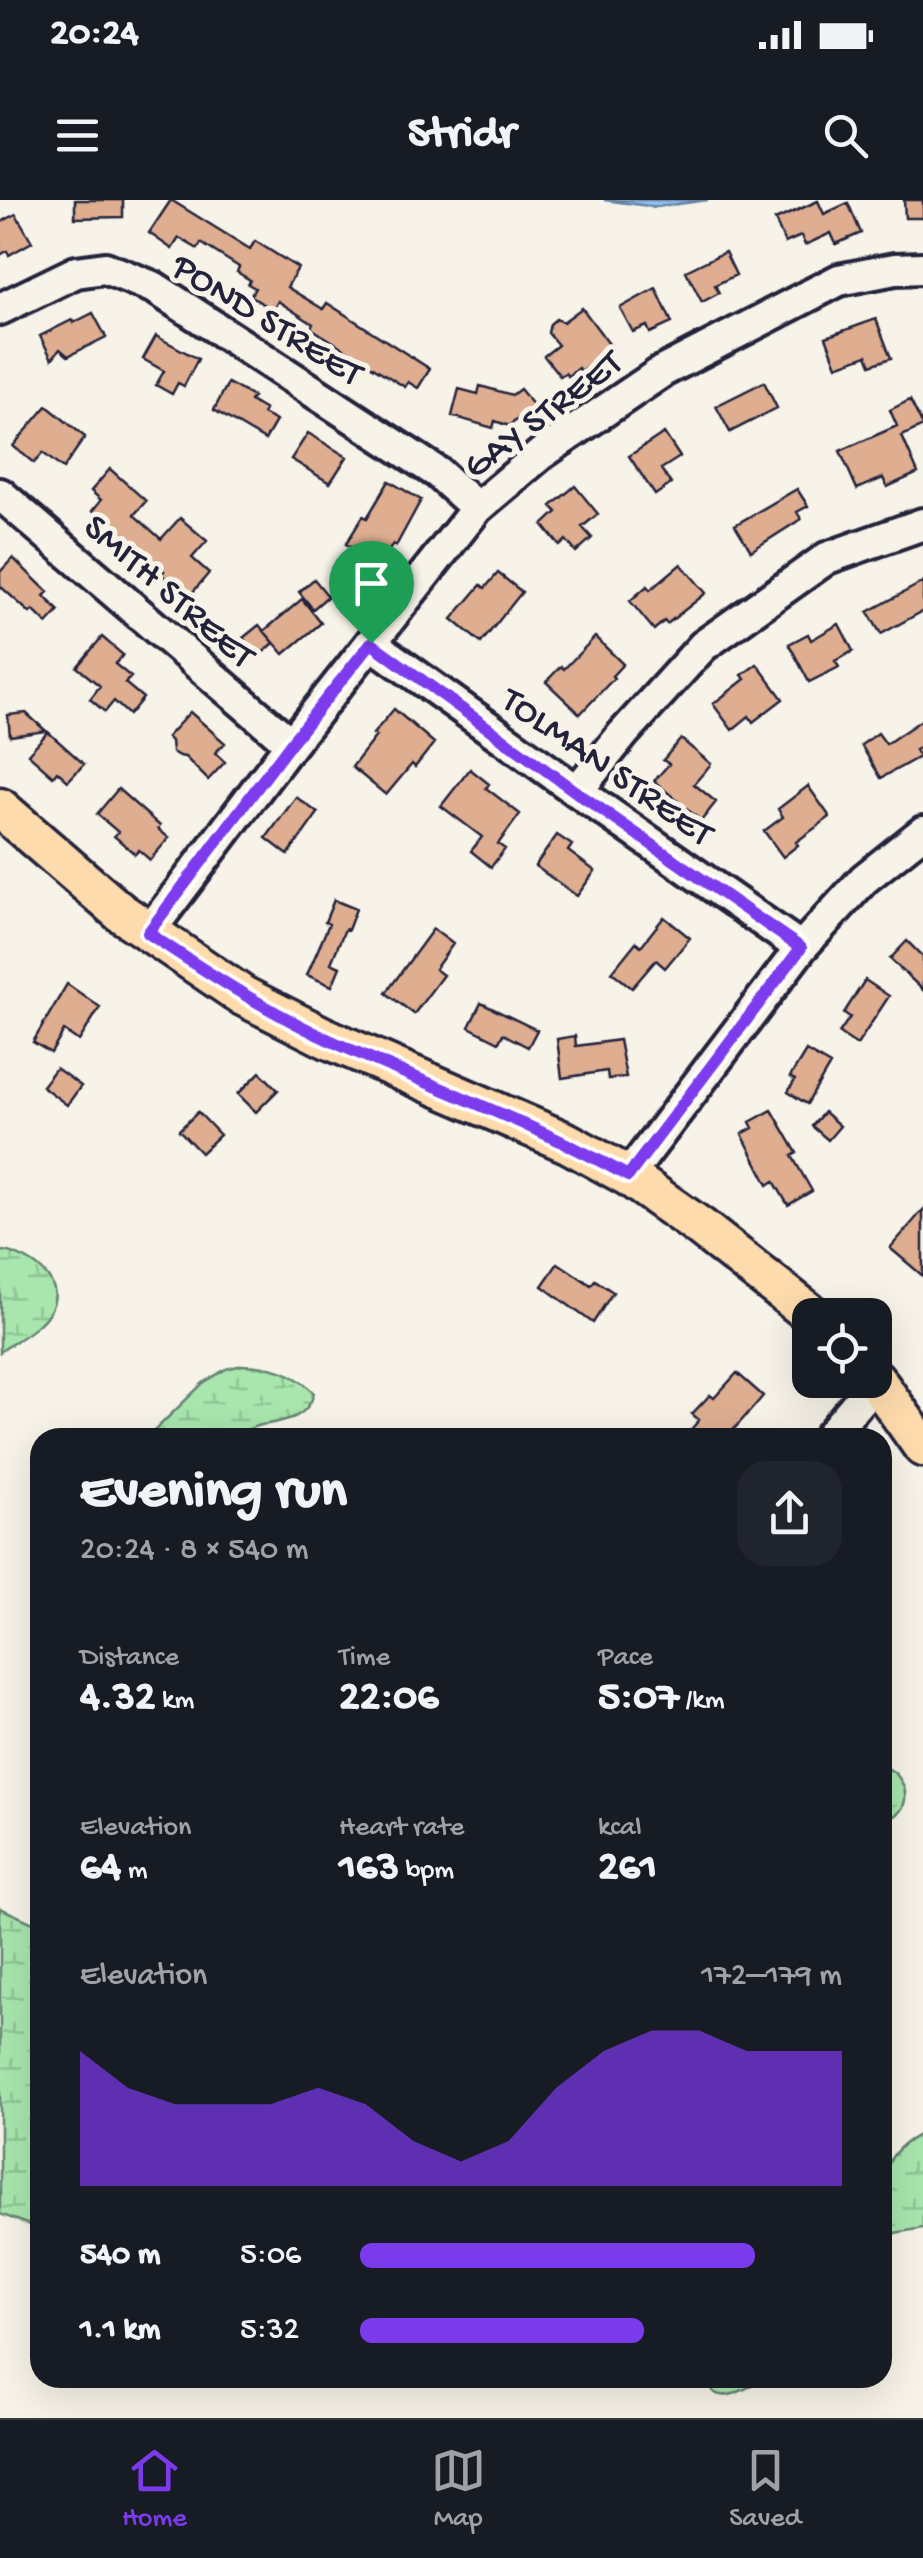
<!DOCTYPE html>
<html lang="en">
<head>
<meta charset="utf-8">
<style>
	body { margin:0; font-family:"Gochi Hand",sans-serif; background:#20242c; color:#f1f3f6; height:100vh; display:flex; flex-direction:column; font-size:38px; white-space:nowrap }
	* { box-sizing:border-box; margin:0 }
	p { font-size:32px; color:#9ea1a6 }
	.icon { flex:none; width:55px; height:55px; fill:none; stroke:currentColor; stroke-width:2; stroke-linecap:round; stroke-linejoin:round }
	.map { position:relative; flex:1; overflow:hidden }
	.details { position:absolute; left:30px; top:1228px; width:862px; height:960px; display:flex; flex-direction:column; background:#171b24; border-radius:30px; box-shadow:0 10px 40px #0002 }
	.details>* { flex:none }
	.buttons { position:absolute; left:792px; top:1098px; display:grid; gap:20px }
	.buttons a { display:grid; place-items:center; width:100px; height:100px; border-radius:20px; background:#171b24; box-shadow:0 10px 40px #0002; font-size:50px }
	.pin { position:absolute; display:grid; place-items:center; width:85px; height:85px; color:#fff; margin:-102px -42px; border-radius:50% 50% 50% 0; rotate:-45deg; box-shadow:0 0 10px #0007 }
	.pin .icon { rotate:45deg }
	.round { display:grid; place-items:center; flex:none; width:105px; height:105px; border-radius:30px; background:#20242c }
	.overview { display:flex; align-items:center; justify-content:space-between; height:170px; padding:0 50px }
	h1 { font-size:55px; font-weight:700; line-height:75px }
	.metrics { display:grid; grid-template-columns:repeat(3,1fr); gap:15px; height:170px; padding:10px 50px }
	.metrics div { display:grid; align-content:center }
	.metrics b { font-size:42px; font-weight:700 }
	.metrics small { font-size:28px; font-weight:400 }
	.metrics p { font-size:28px }
	.chart { height:280px; padding:20px 50px }
	.chart p { display:flex; justify-content:space-between }
	.chart svg { width:100%; height:180px; margin-top:10px; fill:#7c3aed; opacity:.7 }
	ul { padding:0 50px; list-style:none; font-size:32px }
	li { display:grid; grid-template-columns:160px 120px 1fr; align-items:center; height:75px }
	li i { height:25px; border-radius:12px; background:#7c3aed }
	.status { display:flex; justify-content:space-between; align-items:center; height:70px; padding:0 50px; background:#171b24; direction:ltr }
	.status svg { height:28px; fill:currentColor }
	header { display:flex; justify-content:space-between; align-items:center; height:130px; padding:0 50px; background:#171b24; font-size:45px; font-weight:700 }
	.tab-bar { display:flex; justify-content:space-around; align-items:center; height:140px; border-top:2px solid #363941; background:#171b24; font-size:28px; color:#9ea1a6 }
	.tab-bar a { display:grid; justify-items:center; gap:5px }
	.tab-bar .selected { color:#7c3aed }
	.map>svg:first-child { display:block }
	.wetland { fill:url(#wetland-marsh); stroke:#658474; stroke-width:2.5 }
	.water { fill:url(#water-rules); stroke:#6581a5; stroke-width:2.5 }
	.building { fill:#dfae91; stroke:#22223b; stroke-width:2.5 }
	.lines { fill:none; stroke-linecap:round; stroke-linejoin:round }
	.minor-casing { stroke:#22223b; stroke-width:38 }
	.major-casing { stroke:#22223b; stroke-width:45 }
	.minor { stroke:#f7f3e8; stroke-width:30 }
	.major { stroke:#fedbac; stroke-width:38 }
	.route-casing { stroke:#fff; stroke-width:20 }
	.route { stroke:#7c3aed; stroke-width:12 }
	.labels { text-anchor:middle; stroke-width:10; stroke-linejoin:round; paint-order:stroke }
	.street-label { font-size:38px; fill:#22223b; stroke:#f7f3e8 }
</style>
</head>
<body>
<div class="status"><b>20:24</b><svg viewBox="0 0 49 12"><path d="M0 12V9h3v3zM5 12V6h3v6zM10 12V3h3v9zM15 12V0h3v12zM26 1h20v11H26zM47 4h2v5h-2z"/></svg></div>
<header><svg class="icon" aria-label="menu" viewBox="0 0 24 24"><path d="M4 6h16M4 12h16M4 18h16"/></svg>Stridr<svg class="icon" aria-label="search" viewBox="0 0 24 24"><circle cx="10" cy="10" r="6"/><path d="M15 15l6 6"/></svg></header>
<div class="map">
<svg width="923" height="2218" viewBox="0 0 923 2218">
	<defs>
		<pattern id="wetland-marsh" width="20" height="14" patternUnits="userSpaceOnUse" patternTransform="scale(2.5)"><rect width="20" height="14" fill="#a8e6ad"/><path d="M1 5h8M5 5V1M11 12h8M15 12V8" fill="none" stroke="#90c596"/></pattern>
		<pattern id="water-rules" width="6" height="5" patternUnits="userSpaceOnUse" patternTransform="scale(2.5)"><rect width="6" height="5" fill="#91c1ec"/><path d="M0 2.5h6" fill="none" stroke="#769cc0"/></pattern>
	</defs>
	<rect width="100%" height="100%" fill="#f7f3e8"/>
	<filter id="ink" filterUnits="userSpaceOnUse"><feTurbulence type="fractalNoise" baseFrequency=".01" numOctaves="2"/><feDisplacementMap in="SourceGraphic" scale="20" xChannelSelector="R" yChannelSelector="G"/><feConvolveMatrix kernelMatrix="1 2 1 2 8 2 1 2 1" color-interpolation-filters="sRGB"/></filter>
	<g filter="url(#ink)">
		<path class="wetland" d="M3,1051C28,1055 68,1080 50,1111C40,1128 16,1140 0,1152V1053Z
			M242,1165C271,1166 293,1171 314,1193C307,1221 281,1221 257,1226C247,1229 237,1235 227,1237C210,1241 167,1238 148,1237L203,1183L226,1169Z
			M882,1567C899,1570 910,1590 903,1607C899,1615 890,1618 883,1622Z
			M0,1708L40,1726V2029L0,2014Z
			M923,1933V2028L895,2033L883,2044C882,1996 871,1956 923,1933Z
			M706,2178H764C746,2189 714,2211 706,2178Z"/>
		<path class="water" d="M604,0H708L656,7Z"/>
		<path class="building" d="M75,0H123V17L75,18Z
			M171,0L250,49L255,41L298,68L287,87L323,109L327,103L430,169L418,188L408,182L405,187L311,128L313,124L278,101L273,110L250,96L255,88L248,84L250,80L237,72L239,67L201,43L198,49L179,38L172,49L149,33Z
			M904,0H923V18H905Z
			M818,1L824,14L848,3L861,33L836,44L831,33L805,45L801,36L785,43L775,20Z
			M16,14L32,42L9,55L7,51L0,55V23Z
			M725,52L736,75L715,85L719,93L702,102L686,71Z
			M656,88L672,123L650,133L647,126L633,132L620,108Z
			M582,108L612,148L581,172L578,168L568,176L565,173L560,176L544,156L558,145L548,133L550,124L556,119L563,122Z
			M93,113L106,137L68,156L60,149L52,159L40,136L72,120L73,123Z
			M876,119L891,158L871,165L867,155L837,166L826,137Z
			M156,136L198,159L184,186L178,183L172,194L156,185L164,171L143,159Z
			M764,182L777,208L730,232L716,206Z
			M228,183L253,197L250,201L265,210L263,214L276,221L265,240L214,210Z
			M480,186L512,195L520,189L534,206L509,226L495,221L493,228L452,216L459,189L478,194Z
			M910,200L923,226L902,236L918,273L887,287L883,278L857,289L840,251L897,226L890,210Z
			M47,206L85,237L63,269L43,253L34,263L13,246Z
			M308,233L347,257L330,283L291,259Z
			M664,233L680,257L661,269L671,284L655,295L629,256Z
			M110,269L146,301L134,315L161,339L180,318L207,341L192,358L209,373L188,398L161,374L164,371L92,311L101,300L91,291Z
			M389,281L421,300L396,346L393,344L386,355L370,345L365,355L346,344L363,316L367,318Z
			M575,286L598,314L582,327L592,338L576,352L566,340L560,346L543,325L557,312L551,306Z
			M797,289L808,306L797,312L801,319L751,351L735,325Z
			M13,358L48,392L44,396L59,411L47,424L33,410L30,413L0,386V372Z
			M681,364L706,393L667,424L664,421L654,430L630,401L647,386L650,390Z
			M498,373L522,392L481,443L452,419L481,385L485,388Z
			M314,379L328,396L313,409L299,392Z
			M923,382V411L881,434L868,412Z
			M302,399L321,423L284,454L264,431Z
			M839,424L853,451L835,461L839,467L809,482L789,444L808,434L811,440Z
			M259,425L274,443L259,456L243,438Z
			M102,437L123,455L115,464L131,477L125,483L143,498L129,515L114,501L105,512L90,499L100,486L77,467Z
			M595,437L623,464L612,476L614,478L580,514L546,482L561,466L564,469Z
			M757,464L783,499L753,522L749,516L732,530L713,504L745,479L742,475Z
			M394,509L434,543L415,567L412,564L386,595L352,567L376,536L373,534Z
			M190,512L225,543L215,553L225,562L208,580L185,557L179,556L172,552L171,541L167,537Z
			M26,513L46,531L10,536L8,515Z
			M923,519V546L915,550L919,557L881,578L861,545L878,533L886,544Z
			M48,532L84,564L68,581L57,571L53,576L28,554Z
			M681,539L711,564L694,584L716,602L701,621L654,581L669,564L663,560Z
			M470,569L489,584L486,588L520,614L498,644L505,649L491,667L471,651L482,637L441,606Z
			M808,586L830,617L796,642L798,645L783,657L764,631L783,617L778,609Z
			M118,589L160,626L158,629L169,638L150,660L139,650L135,654L114,636L118,632L97,614Z
			M296,597L318,613L288,655L266,638Z
			M557,635L572,645L568,651L595,671L577,696L535,666Z
			M334,700L356,709L348,730L345,729L331,763L340,767L332,786L307,775L329,724L325,722Z
			M664,717L690,738L665,768L656,760L632,788L612,772L636,742L641,746Z
			M433,729L453,744L435,769L443,775L414,814L386,793Z
			M907,741L923,757V790L890,759Z
			M865,780L889,796L857,845L839,833L850,817L844,813Z
			M67,784L100,807L79,841L64,831L51,853L33,842Z
			M481,803L537,830L528,847L503,834L499,842L469,827Z
			M575,836L576,846L619,840L626,877L608,879L607,871L562,878L557,839Z
			M806,851L830,865L807,904L788,892L795,880L790,877Z
			M56,868L81,886L67,905L42,886Z
			M260,872L278,890L256,912L238,894Z
			M772,910L797,953L792,956L812,991L788,1005L774,981L768,985L742,934L753,928L750,922Z
			M198,912L220,935L201,953L179,930Z
			M824,912L840,926L828,940L812,926Z
			M923,1010V1076L890,1048Z
			M558,1063L591,1085L595,1080L613,1092L593,1123L542,1086Z
			M737,1173L763,1196L752,1209L726,1238H684L699,1220L692,1214L710,1195L714,1198Z"/>
		<g class="lines">
			<g class="minor-casing">
				<path id="minor" d="M0,109L76,72L105,68L155,88L438,273L477,308
					M0,294L291,544
					M371,443L577,591L801,748
					M577,591L623,534L703,446L827,358L923,324
					M148,733L291,544L477,308L541,254L663,171L839,80L895,69L923,68
					M628,976L801,748L864,679L923,632
					M828,1238L876,1181"/>
			</g>
			<g class="major-casing">
				<path id="major" d="M0,608L120,712L243,796L326,838L568,943L628,976L700,1027L812,1115
					M875,1179L923,1247"/>
			</g>
			<use href="#minor" class="minor"/>
			<use href="#major" class="major"/>
		</g>
	</g>
	<g class="lines" filter="url(#ink)">
		<g class="route-casing">
			<path id="route" d="M371,443L576,592L801,748L628,976C532,922 427,885 327,839C264,809 206,772 148,733L290,544Z"/>
		</g>
		<use href="#route" class="route"/>
	</g>
	<g class="labels">
		<g class="street-label">
			<text transform="translate(269 117) rotate(32)" y="13">POND STREET</text>
			<text transform="translate(541 212) rotate(-37)" y="13">GAY STREET</text>
			<text transform="translate(171 389) rotate(41)" y="13">SMITH STREET</text>
			<text transform="translate(609 564) rotate(35)" y="13">TOLMAN STREET</text>
		</g>
	</g>
</svg>
<div class="buttons">
<a><svg class="icon" aria-label="locate" viewBox="0 0 24 24"><circle cx="12" cy="12" r="6"/><path d="M12 2v4M12 18v4M2 12h4M18 12h4"/></svg></a>
</div>
<div class="pin" style="left:371px;top:443px;background:#1e9e55"><svg class="icon" aria-label="arrive" viewBox="0 0 24 24"><path d="M6 21V4h12l-3 4 3 4H6"/></svg></div>
<section class="details">
<div class="overview"><div><h1>Evening run</h1><p>20:24 · 8 × 540 m</p></div><a class="round"><svg class="icon" aria-label="share" viewBox="0 0 24 24"><path d="M12 15V3M7 8l5-5 5 5M5 13v7h14v-7"/></svg></a></div>
<div class="metrics">
<div><p>Distance</p><b>4.32<small> km</small></b></div>
<div><p>Time</p><b>22:06</b></div>
<div><p>Pace</p><b>5:07<small> /km</small></b></div>
</div>
<div class="metrics">
<div><p>Elevation</p><b>64<small> m</small></b></div>
<div><p>Heart rate</p><b>163<small> bpm</small></b></div>
<div><p>kcal</p><b>261</b></div>
</div>
<div class="chart"><p><span>Elevation</span>172–179 m</p>
<svg viewBox="0 0 160 44" preserveAspectRatio="none"><path d="M0 44V11L10 20L20 24L30 24L40 24L50 20L60 24L70 33L80 38L90 33L100 20L110 11L120 6L130 6L140 11L150 11L160 11V44z"/></svg>
</div>
<ul>
<li><b>540 m</b>5:06<i style="width:82%"></i></li>
<li><b>1.1 km</b>5:32<i style="width:59%"></i></li>
</ul>
</section>
</div>
<nav class="tab-bar">
<a class="selected"><svg class="icon" aria-label="home" viewBox="0 0 24 24"><path d="M3 11l9-7 9 7M6 9v11h12V9"/></svg>Home</a>
<a><svg class="icon" aria-label="map" viewBox="0 0 24 24"><path d="M3 6l6-2 6 2 6-2v14l-6 2-6-2-6 2zM9 4v14M15 6v14"/></svg>Map</a>
<a><svg class="icon" aria-label="saved" viewBox="0 0 24 24"><path d="M7 4h10v16l-5-4-5 4z"/></svg>Saved</a>
</nav>
</body>
</html>
